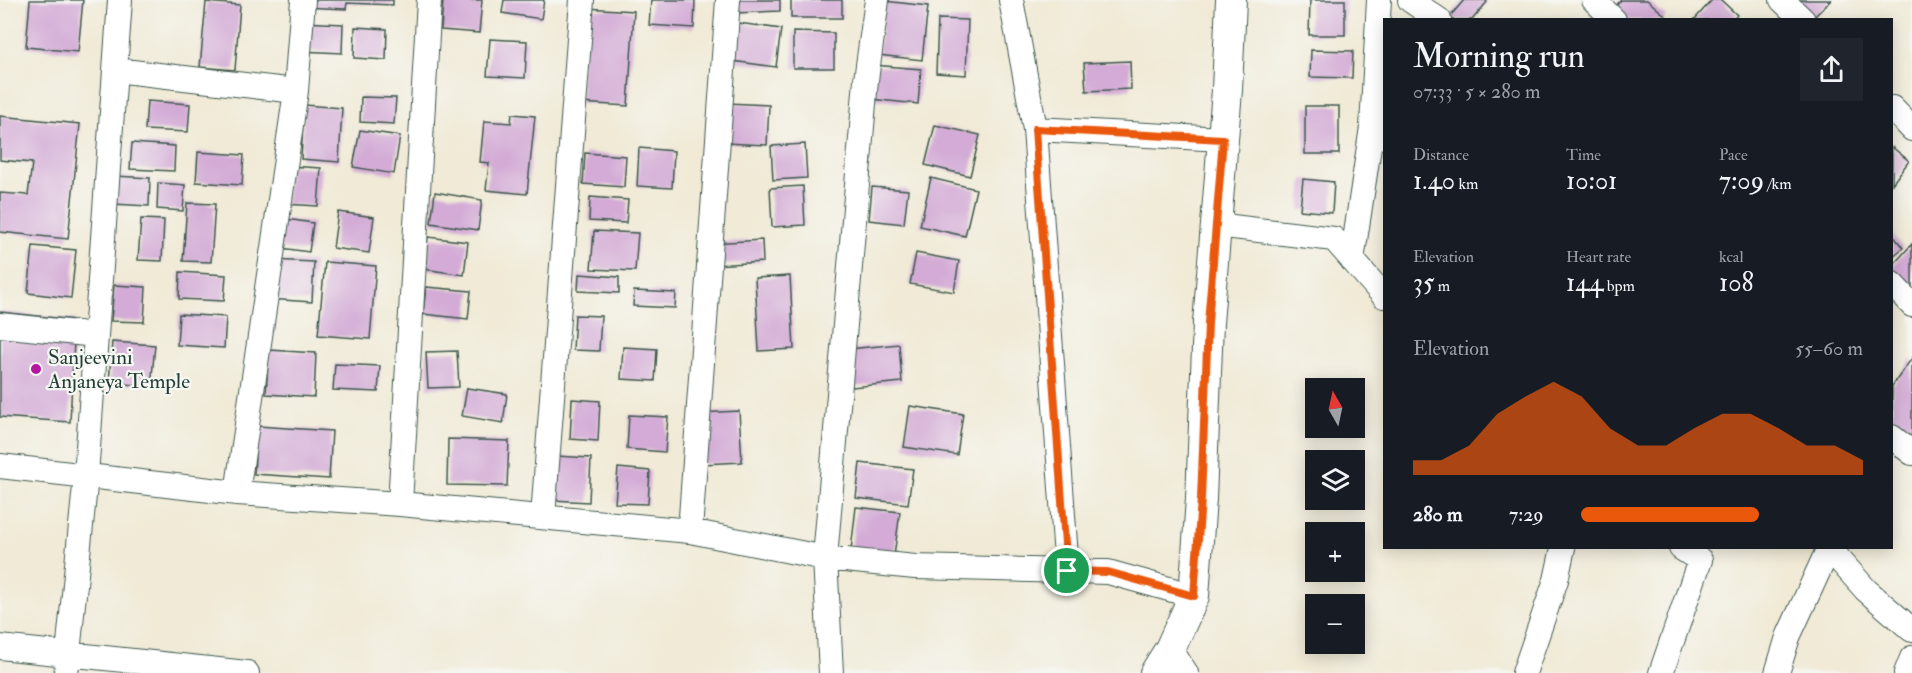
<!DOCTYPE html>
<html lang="en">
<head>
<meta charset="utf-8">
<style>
	body { margin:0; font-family:"IM FELL Double Pica",serif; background:#20242c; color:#f1f3f6; height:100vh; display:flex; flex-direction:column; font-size:22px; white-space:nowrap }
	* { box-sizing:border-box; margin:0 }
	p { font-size:20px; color:#9ea1a6 }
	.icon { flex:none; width:33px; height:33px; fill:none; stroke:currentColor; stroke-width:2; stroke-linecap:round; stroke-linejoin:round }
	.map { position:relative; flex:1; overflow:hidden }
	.side { position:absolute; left:1383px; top:18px; width:510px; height:531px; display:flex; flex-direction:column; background:#171b24; border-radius:0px; box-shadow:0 3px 15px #0003 }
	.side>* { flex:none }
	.needle { width:39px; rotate:351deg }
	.tools { position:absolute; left:1305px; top:378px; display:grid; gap:12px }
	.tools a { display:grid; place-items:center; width:60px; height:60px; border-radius:0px; background:#171b24; box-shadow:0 3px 15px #0003; font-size:30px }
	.pin { position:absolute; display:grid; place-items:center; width:51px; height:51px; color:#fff; margin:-26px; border:3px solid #fff; border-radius:50%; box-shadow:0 2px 6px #0007 }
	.round { display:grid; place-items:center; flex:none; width:63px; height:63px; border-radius:0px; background:#20242c }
	.headline { display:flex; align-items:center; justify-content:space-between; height:102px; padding:0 30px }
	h1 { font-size:33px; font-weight:600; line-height:45px }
	.metrics { display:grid; grid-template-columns:repeat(3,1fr); gap:9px; height:102px; padding:6px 30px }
	.metrics div { display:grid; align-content:center }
	.metrics b { font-size:26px; font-weight:600 }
	.metrics small { font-size:16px; font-weight:400 }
	.metrics p { font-size:16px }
	.chart { height:168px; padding:12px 30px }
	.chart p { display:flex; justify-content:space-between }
	.chart svg { width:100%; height:108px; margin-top:6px; fill:#ea580c; opacity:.7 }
	ul { padding:0 30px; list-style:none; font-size:20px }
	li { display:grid; grid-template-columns:96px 72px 1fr; align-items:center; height:45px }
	li i { height:15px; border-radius:8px; background:#ea580c }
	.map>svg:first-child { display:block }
	.building { fill:#d3abd6 }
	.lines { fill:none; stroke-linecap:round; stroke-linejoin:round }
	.minor-casing { stroke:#3e574c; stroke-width:26 }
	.tertiary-casing { stroke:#3e574c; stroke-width:32 }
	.minor { stroke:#fff; stroke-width:24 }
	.tertiary { stroke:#fff; stroke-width:30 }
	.route-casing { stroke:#fff; stroke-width:12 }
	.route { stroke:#ea580c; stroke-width:8 }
	.poi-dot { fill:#b5179e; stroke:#f6f6f2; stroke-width:2 }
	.labels { text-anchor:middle; stroke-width:4.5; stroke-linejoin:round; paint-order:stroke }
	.poi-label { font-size:21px; fill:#1f3d34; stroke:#f6f6f2; text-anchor:start }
</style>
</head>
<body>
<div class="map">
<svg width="1912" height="673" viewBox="0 0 1912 673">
	<rect width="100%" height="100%" fill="#f6f6f2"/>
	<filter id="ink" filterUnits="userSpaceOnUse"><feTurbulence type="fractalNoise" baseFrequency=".0167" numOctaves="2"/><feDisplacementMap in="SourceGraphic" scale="12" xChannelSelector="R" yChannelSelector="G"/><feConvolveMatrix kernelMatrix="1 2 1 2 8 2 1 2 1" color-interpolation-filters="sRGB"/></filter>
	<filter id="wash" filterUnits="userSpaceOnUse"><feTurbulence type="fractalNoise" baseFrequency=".008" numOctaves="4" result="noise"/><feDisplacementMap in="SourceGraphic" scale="24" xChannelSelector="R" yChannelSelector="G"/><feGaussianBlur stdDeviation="1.35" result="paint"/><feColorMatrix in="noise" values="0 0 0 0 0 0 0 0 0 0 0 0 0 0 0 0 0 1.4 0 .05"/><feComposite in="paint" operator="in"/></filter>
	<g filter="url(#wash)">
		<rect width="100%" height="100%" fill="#f0ead6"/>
		<g id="blocks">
			<path class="building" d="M30,0H83L78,52L26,47Z
				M303,0H393V5L347,3L346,9L303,7Z
				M443,0H482L479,33L441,30Z
				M504,0H544L541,19L502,13Z
				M651,0H695L694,28L649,25Z
				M734,0H780V11L735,13Z
				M791,0H842V18H791Z
				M1310,0H1345V35H1309Z
				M1464,0H1485L1487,2L1472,20H1447Z
				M1621,0H1647L1666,16L1663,20H1604Z
				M1712,0H1721L1737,15L1732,20H1694Z
				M1794,0H1831L1813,18Z
				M884,1L928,6L922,60L878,55Z
				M206,2L240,5L235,70L200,67Z
				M585,8L634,11L628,106L580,103Z
				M938,19L968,20L966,75L936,73Z
				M302,22L343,24L342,53L300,51Z
				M738,23L781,29L776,67L732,61Z
				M355,27L387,29L386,60L354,58Z
				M793,32L834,33V68H793Z
				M490,39L527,41L525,78L487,76Z
				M1311,50L1353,51L1352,78L1310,77Z
				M1130,61L1131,89L1086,91L1084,63Z
				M873,65L921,69L918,104L870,99Z
				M361,97L396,98L394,124L360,122Z
				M147,101L190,104L188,132L145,130Z
				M727,103L769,105L767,145L724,143Z
				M304,105L342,108L339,162L301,159Z
				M1305,106H1339V154H1305Z
				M512,114L535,116L527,194L486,190L489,163L480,162L484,121L511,123Z
				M0,116L80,124L68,239L0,232V193L28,195L32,163L0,160Z
				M935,125L980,135L970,176L925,165Z
				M360,130L400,136L394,174L353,167Z
				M132,143L175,146L174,171L130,169Z
				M805,144L807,178L773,180L771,146Z
				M1892,147L1909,161L1892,184Z
				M639,148L674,151L672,188L637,186Z
				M198,152L244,155L242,185L196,182Z
				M585,153L626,156L624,187L583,184Z
				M289,166L321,168L318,206L285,204Z
				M115,176L150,178L149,206L113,204Z
				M931,178L976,189L965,236L920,226Z
				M1303,179L1334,182L1332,213L1300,210Z
				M158,183L185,185L183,211L157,209Z
				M803,186L805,225L772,227L770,188Z
				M872,187L908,190L904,224L869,220Z
				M435,192L482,200L478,230L431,223Z
				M590,197L628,200L626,223L589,221Z
				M187,203L215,204L211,262L183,261Z
				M338,212L374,217L369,253L333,248Z
				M279,218L313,223L309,252L274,247Z
				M141,219L164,220L162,261L138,260Z
				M594,231L638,233L635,271L591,269Z
				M1892,234L1903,248L1892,257Z
				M428,237L468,242L464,275L424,269Z
				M762,240L763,262L714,265L712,243Z
				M1912,244V294L1892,275V266Z
				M33,246L76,250L71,298L28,293Z
				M916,253L959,261L954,292L910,284Z
				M270,260L314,262L312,302L268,299Z
				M325,262L376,266L370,339L318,335Z
				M180,272L226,275L224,301L179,299Z
				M579,274L619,277V293L578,291Z
				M790,276L794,349L759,351L755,278Z
				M114,285L146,287L144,322L111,321Z
				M426,287L471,291L468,319L423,314Z
				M634,291L676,293L675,308L633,306Z
				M0,312L75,320L70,422L0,417Z
				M179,314L226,317L224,348L177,345Z
				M575,315L601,316L599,351L573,350Z
				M112,342L155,345L151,386L109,383Z
				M899,344L902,382L852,387L849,349Z
				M623,347L657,349L655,381L621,379Z
				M269,350L316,353L314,397L266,394Z
				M457,351L459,387L428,388L426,352Z
				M1912,358V438L1892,437V386Z
				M335,364L380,366L378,392L333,390Z
				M467,388L507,394L503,423L462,416Z
				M572,399L600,401L598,441L570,439Z
				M910,406L963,414L957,455L904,447Z
				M739,411L742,462L703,464L700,413Z
				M629,415L668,417L665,452L627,449Z
				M257,426L332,431L329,479L254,474Z
				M448,439L509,441L507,486L447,485Z
				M555,456L591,458L589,502L552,500Z
				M860,463L913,469L908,504L856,498Z
				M618,468L650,471L648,504L615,503Z
				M856,507L900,512L894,556L851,550Z"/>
		</g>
	</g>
	<g filter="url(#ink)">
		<use href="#blocks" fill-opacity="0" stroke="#3e574c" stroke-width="1.5"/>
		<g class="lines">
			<g class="minor-casing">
				<path id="minor" d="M1011,0L1035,129L1067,571
					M1410,0L1439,20
					M1594,0L1614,20
					M1782,0L1803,20
					M115,70L296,91
					M1892,108L1912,129
					M1372,127L1379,0
					M1035,129L1223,139
					M1216,225L1334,239L1384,296
					M1352,260L1372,127L1384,137
					M1892,284L1912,305
					M0,325L96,335
					M1892,437L1912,453
					M0,466L237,493L400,504L690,531L825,558L915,567L1108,572L1194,596
					M237,493L296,91L303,0
					M400,504L429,0
					M543,517L582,0
					M690,531L728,0
					M1829,548L1866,590L1912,630
					M0,647L247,673
					M1170,649L1186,673
					M66,673L86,476L120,0
					M831,673L825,558L866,80L877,0
					M1524,673L1556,580L1563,548
					M1661,673L1700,560L1681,548
					M1777,673L1788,637L1829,548
					M1906,673L1912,658"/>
			</g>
			<g class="tertiary-casing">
				<path id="tertiary" d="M1155,673L1170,649L1194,596L1201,499L1208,323L1227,90L1231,0"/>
			</g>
			<use href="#minor" class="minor"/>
			<use href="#tertiary" class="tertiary"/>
		</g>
	</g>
	<g class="lines" filter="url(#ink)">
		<g class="route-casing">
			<path id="route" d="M1035,129L1223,139L1208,323L1201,499L1194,596L1108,572L1067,571Z"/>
		</g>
		<use href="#route" class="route"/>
	</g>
	<circle class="poi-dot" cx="36" cy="369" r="6"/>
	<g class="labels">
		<g class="poi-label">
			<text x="48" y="364">Sanjeevini<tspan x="48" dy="24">Anjaneya Temple</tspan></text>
		</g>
	</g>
</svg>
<div class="tools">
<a><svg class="needle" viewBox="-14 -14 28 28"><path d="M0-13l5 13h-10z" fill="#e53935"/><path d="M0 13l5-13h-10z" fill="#9ea1a6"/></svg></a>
<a><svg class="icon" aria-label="layers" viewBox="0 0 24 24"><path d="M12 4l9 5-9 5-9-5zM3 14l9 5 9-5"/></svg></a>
<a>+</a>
<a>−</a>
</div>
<div class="pin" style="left:1067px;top:571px;background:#1e9e55"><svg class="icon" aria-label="arrive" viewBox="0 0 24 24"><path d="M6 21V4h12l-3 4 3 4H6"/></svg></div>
<section class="side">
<div class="headline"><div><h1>Morning run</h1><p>07:33 · 5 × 280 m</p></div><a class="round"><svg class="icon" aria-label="share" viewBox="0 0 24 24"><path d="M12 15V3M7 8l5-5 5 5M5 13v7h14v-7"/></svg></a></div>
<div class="metrics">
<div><p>Distance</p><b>1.40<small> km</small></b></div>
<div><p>Time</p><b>10:01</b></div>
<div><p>Pace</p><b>7:09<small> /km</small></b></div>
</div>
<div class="metrics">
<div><p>Elevation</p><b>35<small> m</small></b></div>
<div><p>Heart rate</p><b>144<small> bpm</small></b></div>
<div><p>kcal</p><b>108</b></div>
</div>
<div class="chart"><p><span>Elevation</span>55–60 m</p>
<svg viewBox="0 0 160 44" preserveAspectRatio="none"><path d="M0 44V38L10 38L20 32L30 19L40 12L50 6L60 12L70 25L80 32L90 32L100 25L110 19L120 19L130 25L140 32L150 32L160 38V44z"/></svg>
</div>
<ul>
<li><b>280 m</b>7:29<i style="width:63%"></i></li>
</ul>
</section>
</div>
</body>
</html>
